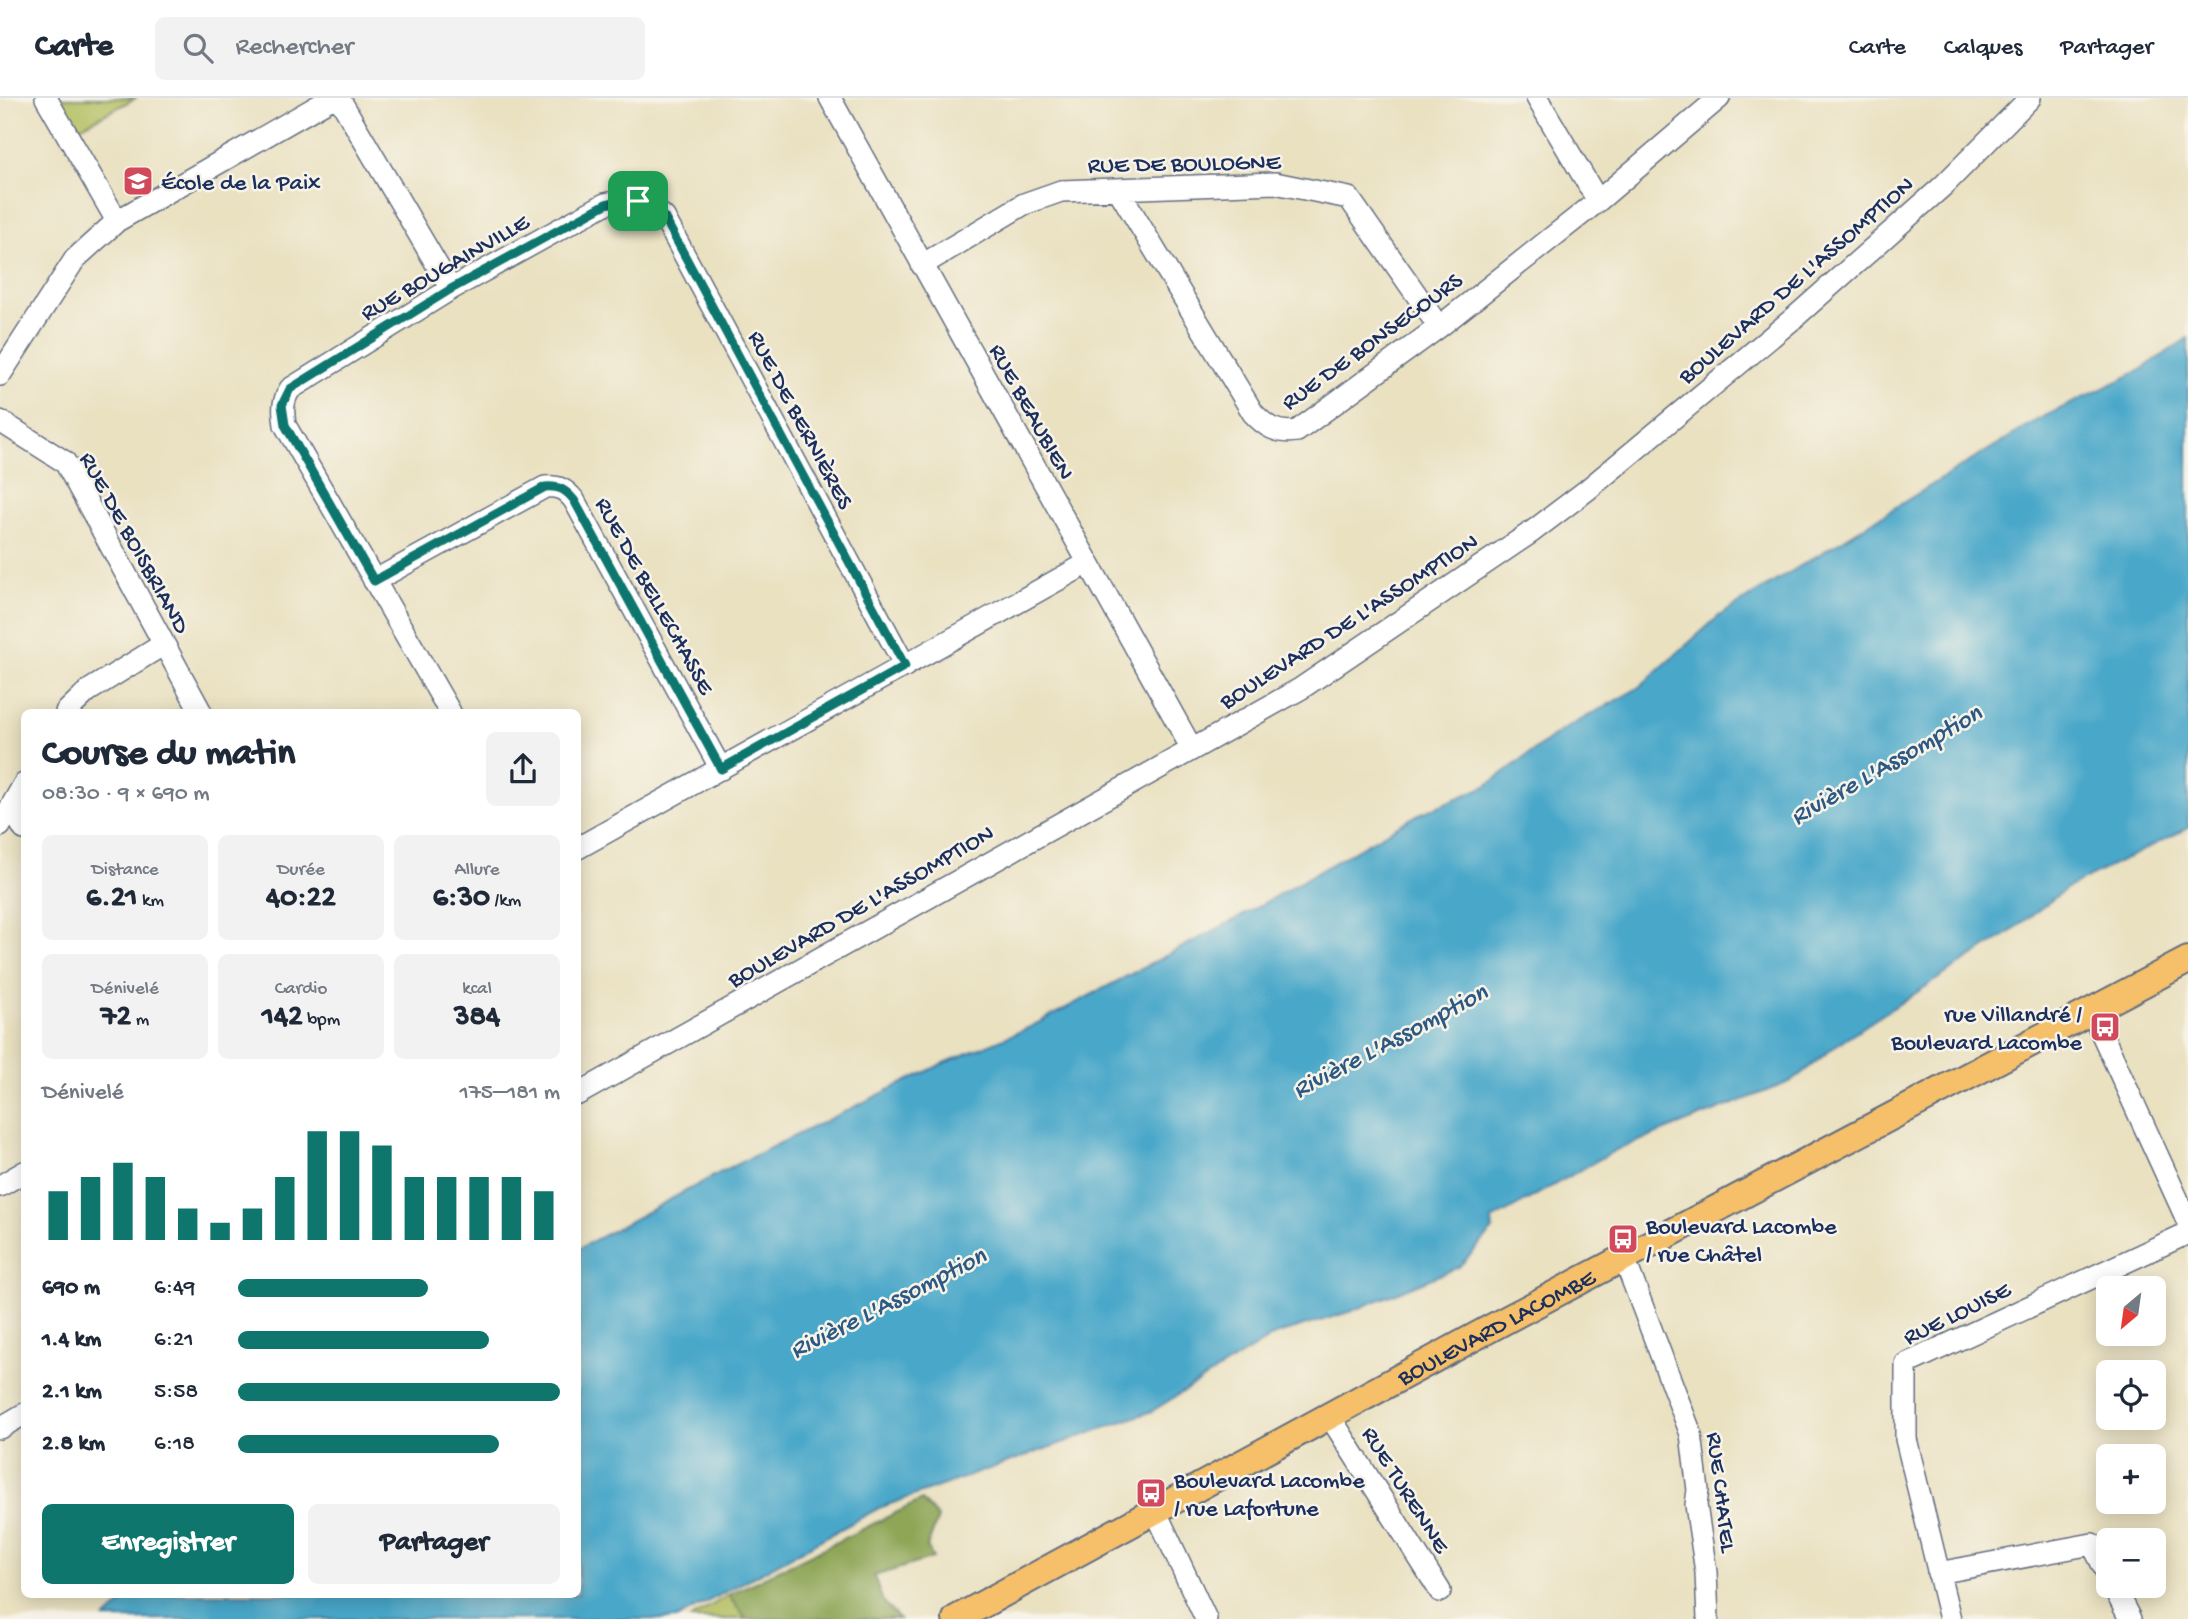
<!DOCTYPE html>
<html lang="fr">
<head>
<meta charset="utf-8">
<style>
	body { margin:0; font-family:"Gochi Hand",sans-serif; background:#f2f2f3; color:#1f2937; height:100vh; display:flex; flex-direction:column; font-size:26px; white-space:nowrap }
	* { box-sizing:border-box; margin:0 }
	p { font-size:23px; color:#747a83 }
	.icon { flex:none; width:38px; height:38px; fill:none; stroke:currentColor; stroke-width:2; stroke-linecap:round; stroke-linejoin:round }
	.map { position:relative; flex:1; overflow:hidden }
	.sheet { position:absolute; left:21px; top:611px; width:560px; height:889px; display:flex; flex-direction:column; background:#fff; border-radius:10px; box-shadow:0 4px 18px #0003 }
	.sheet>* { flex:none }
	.needle { width:46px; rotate:209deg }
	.buttons { position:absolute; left:2096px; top:1178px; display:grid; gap:14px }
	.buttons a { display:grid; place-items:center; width:70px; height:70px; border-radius:10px; background:#fff; box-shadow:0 4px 18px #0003; font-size:35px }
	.pin { position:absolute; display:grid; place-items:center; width:60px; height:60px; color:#fff; margin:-30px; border-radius:14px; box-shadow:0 4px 10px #0006 }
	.round { display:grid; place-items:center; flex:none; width:74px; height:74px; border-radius:10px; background:#f2f2f3 }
	.headline { display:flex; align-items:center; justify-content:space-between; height:119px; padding:0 21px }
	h1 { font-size:38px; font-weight:800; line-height:52px }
	.figures { display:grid; grid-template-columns:repeat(3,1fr); gap:10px; height:119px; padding:7px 21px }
	.figures div { display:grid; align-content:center; border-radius:10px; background:#f2f2f3; text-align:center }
	.figures b { font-size:30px; font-weight:800 }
	.figures small { font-size:19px; font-weight:400 }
	.figures p { font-size:19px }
	.chart { height:196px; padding:14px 21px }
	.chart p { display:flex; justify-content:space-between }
	.chart svg { width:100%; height:126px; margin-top:7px; stroke:#0f766e; stroke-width:6 }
	.cta { display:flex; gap:14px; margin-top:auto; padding:14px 21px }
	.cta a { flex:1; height:80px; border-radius:10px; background:#0f766e; color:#fff; font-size:28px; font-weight:800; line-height:80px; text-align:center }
	.cta a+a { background:#f2f2f3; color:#1f2937 }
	ul { padding:0 21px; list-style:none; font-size:23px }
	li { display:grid; grid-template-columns:112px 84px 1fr; align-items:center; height:52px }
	li i { height:18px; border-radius:9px; background:#0f766e }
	header { display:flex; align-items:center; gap:42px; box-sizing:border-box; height:98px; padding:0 35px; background:#fff; border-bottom:2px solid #e0e1e3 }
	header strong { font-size:33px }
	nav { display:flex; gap:38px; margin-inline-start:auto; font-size:24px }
	.search { width:490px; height:63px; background:#f2f2f3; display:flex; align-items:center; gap:18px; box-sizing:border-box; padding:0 24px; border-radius:10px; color:#747a83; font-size:26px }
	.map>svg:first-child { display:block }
	.green { fill:#b3bf61; stroke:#677760; stroke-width:2 }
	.forest { fill:#8ea657; stroke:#546a5a; stroke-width:2 }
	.water { fill:#4aa7c9; stroke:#326b94; stroke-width:2 }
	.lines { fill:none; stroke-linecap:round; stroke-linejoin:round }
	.minor-casing { stroke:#636d81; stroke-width:24 }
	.major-casing { stroke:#636d81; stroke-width:30 }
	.minor { stroke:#fff; stroke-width:21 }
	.major { stroke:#f6c06b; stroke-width:26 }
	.route-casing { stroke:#fff; stroke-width:14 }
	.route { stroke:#0f766e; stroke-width:9 }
	.labels { text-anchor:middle; stroke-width:5; stroke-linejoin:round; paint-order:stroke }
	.street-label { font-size:24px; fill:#1b2f5e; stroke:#f7f3e8 }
	.poi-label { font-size:24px; fill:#1b2f5e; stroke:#f7f3e8; text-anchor:start }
	.water-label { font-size:26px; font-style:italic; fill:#2b5983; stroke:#f7f3e8 }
</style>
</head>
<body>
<header>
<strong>Carte</strong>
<div class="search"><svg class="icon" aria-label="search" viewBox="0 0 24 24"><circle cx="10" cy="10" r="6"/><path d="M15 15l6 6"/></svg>Rechercher</div>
<nav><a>Carte</a><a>Calques</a><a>Partager</a></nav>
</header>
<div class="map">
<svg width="2188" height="1521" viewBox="0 0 2188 1521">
	<rect width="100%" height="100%" fill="#f7f3e8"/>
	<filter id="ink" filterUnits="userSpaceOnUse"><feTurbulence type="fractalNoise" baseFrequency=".0143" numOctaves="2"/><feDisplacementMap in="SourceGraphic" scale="14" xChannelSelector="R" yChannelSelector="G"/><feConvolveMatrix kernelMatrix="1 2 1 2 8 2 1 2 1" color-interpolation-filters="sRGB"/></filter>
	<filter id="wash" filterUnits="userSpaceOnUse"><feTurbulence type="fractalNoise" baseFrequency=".00686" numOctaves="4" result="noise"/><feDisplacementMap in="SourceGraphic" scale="28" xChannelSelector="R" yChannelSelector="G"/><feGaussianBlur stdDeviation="1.57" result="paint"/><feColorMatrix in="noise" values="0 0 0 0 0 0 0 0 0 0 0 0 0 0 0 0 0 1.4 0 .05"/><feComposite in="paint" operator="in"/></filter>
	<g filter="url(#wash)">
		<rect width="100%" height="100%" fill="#eae1c1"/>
		<path class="green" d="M48,0H136L67,36Z
			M728,1497L746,1521H690Z"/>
		<path class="forest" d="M922,1402L938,1420L927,1449L933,1460L874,1478L883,1504L899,1521H746L728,1497Z"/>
		<path class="water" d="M2188,240V730L2067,790L2009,835L1843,942L1792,983L1616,1052L1492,1122L1493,1132L1459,1169L1352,1213L1275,1237L1152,1313L879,1410L676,1521H105L132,1496H578V1151L723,1073L942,966L1028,930L1238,820L1417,717L1486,688L1559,634L1638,590L1719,518L2039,321L2139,273Z"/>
	</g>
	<g filter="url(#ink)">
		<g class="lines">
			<g class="minor-casing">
				<path id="minor" d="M46,0L117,123
					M339,0L451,191
					M830,0L1192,651
					M1537,0L1598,103
					M1118,91L1253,315C1266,329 1277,336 1297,333L1439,229L1598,103L1719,0
					M922,167L1024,106L1061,93L1275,85L1349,100L1439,229
					M0,277L75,161L117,123L332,0
					M0,323L65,364L201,614
					M374,483L545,389C559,388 565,391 574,402L721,671
					M66,614L88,593L164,546
					M450,614L285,327C283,312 282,304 290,291L451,191L605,106C635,99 641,100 664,119L905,568
					M12,709L24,731
					M0,728L24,686
					M578,750L1088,465
					M2091,912L2188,1124
					M578,996L1300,591L1533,433L1587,392L1794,220L1944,87L2030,0
					M0,1088L24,1074
					M1624,1160L1691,1336L1698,1392L1696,1407L1706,1474L1708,1521
					M1329,1317L1440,1493
					M0,1330L24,1316
					M1155,1412L1206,1521
					M1938,1475L2092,1446L2109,1479
					M2113,1488L2130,1521
					M1950,1521L1906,1341V1266L2188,1135"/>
			</g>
			<g class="major-casing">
				<g id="major">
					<path id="s1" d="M956,1521L1502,1224L2188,862"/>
				</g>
			</g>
			<use href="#minor" class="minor"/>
			<use href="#major" class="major"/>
		</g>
	</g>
	<g class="lines" filter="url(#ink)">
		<g class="route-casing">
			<path id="route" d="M627,101L647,104L664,119L905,568L721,671L574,402C565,391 559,388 545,389L374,483L285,327L282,307L290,291L451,191L606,106Z"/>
		</g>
		<use href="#route" class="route"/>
	</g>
	<defs>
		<g id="school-square" transform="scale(1.575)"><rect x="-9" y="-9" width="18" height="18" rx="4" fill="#d1495b" stroke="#f7f3e8"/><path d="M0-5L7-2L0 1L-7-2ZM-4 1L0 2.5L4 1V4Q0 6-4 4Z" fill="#fff"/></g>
		<g id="bus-square" transform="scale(1.575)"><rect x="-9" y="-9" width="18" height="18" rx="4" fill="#d1495b" stroke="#f7f3e8"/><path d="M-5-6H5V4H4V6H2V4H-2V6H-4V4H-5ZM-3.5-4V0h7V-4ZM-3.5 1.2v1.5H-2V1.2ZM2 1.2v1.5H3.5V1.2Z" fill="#fff"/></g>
	</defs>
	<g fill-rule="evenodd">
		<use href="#school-square" x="138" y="83"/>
		<use href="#bus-square" x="2105" y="929"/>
		<use href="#bus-square" x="1623" y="1141"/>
		<use href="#bus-square" x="1151" y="1395"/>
	</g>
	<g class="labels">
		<g class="street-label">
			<text transform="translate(1184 64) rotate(-1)" y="8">RUE DE BOULOGNE</text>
			<text transform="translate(444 168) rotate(-30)" y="8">RUE BOUGAINVILLE</text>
			<text transform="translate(1795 181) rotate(-41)" y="8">BOULEVARD DE L'ASSOMPTION</text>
			<text transform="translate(1371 242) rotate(-36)" y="8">RUE DE BONSECOURS</text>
			<text transform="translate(1033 313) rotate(61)" y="8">RUE BEAUBIEN</text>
			<text transform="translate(802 321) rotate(62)" y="8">RUE DE BERNIÈRES</text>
			<text transform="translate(136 444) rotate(61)" y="8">RUE DE BOISBRIAND</text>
			<text transform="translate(656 497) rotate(61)" y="8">RUE DE BELLECHASSE</text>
			<text transform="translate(1348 522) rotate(-33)" y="8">BOULEVARD DE L'ASSOMPTION</text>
			<text transform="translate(860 807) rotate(-30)" y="8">BOULEVARD DE L'ASSOMPTION</text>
			<text transform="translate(1956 1214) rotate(-26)" y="8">RUE LOUISE</text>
			<text dy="8" stroke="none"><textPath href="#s1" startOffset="614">BOULEVARD LACOMBE</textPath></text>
			<text transform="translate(1407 1391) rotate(58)" y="8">RUE TURENNE</text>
			<text transform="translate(1723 1394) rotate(83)" y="8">RUE CHATEL</text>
		</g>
		<g class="poi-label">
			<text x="161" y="91">École de la Paix</text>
			<text x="2082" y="923" text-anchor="end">rue Villandré /<tspan x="2082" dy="28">Boulevard Lacombe</tspan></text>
			<text x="1646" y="1135">Boulevard Lacombe<tspan x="1646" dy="28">/ rue Châtel</tspan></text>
			<text x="1174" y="1389">Boulevard Lacombe<tspan x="1174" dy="28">/ rue Lafortune</tspan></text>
		</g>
		<g class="water-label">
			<text transform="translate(1885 665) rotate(-30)" y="9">Rivière L'Assomption</text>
			<text transform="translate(1389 941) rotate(-28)" y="9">Rivière L'Assomption</text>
			<text transform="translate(887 1203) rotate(-27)" y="9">Rivière L'Assomption</text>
		</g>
	</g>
</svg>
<div class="buttons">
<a><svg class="needle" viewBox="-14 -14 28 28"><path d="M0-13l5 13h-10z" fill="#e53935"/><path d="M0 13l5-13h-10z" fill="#747a83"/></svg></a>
<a><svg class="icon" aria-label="locate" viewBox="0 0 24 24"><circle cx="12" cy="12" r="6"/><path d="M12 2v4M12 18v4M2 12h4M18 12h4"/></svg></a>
<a>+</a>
<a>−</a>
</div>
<div class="pin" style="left:638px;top:103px;background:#1e9e55"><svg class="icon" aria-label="arrive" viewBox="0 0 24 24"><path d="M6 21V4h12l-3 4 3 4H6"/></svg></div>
<section class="sheet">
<div class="headline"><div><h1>Course du matin</h1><p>08:30 · 9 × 690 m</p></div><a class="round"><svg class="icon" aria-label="share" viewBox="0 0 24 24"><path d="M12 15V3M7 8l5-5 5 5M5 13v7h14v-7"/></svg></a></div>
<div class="figures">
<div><p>Distance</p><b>6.21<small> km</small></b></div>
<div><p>Durée</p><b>40:22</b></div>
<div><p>Allure</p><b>6:30<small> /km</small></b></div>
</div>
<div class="figures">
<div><p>Dénivelé</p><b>72<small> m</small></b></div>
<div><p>Cardio</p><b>142<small> bpm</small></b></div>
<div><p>kcal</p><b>384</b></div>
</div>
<div class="chart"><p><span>Dénivelé</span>175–181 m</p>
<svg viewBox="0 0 160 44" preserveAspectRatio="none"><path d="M5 44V27M15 44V22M25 44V17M35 44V22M45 44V33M55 44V38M65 44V33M75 44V22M85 44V6M95 44V6M105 44V11M115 44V22M125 44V22M135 44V22M145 44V22M155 44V27"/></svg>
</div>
<ul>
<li><b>690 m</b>6:49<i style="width:59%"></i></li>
<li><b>1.4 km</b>6:21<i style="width:78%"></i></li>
<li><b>2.1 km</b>5:58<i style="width:100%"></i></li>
<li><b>2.8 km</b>6:18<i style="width:81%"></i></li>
</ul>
<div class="cta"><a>Enregistrer</a><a>Partager</a></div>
</section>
</div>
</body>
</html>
